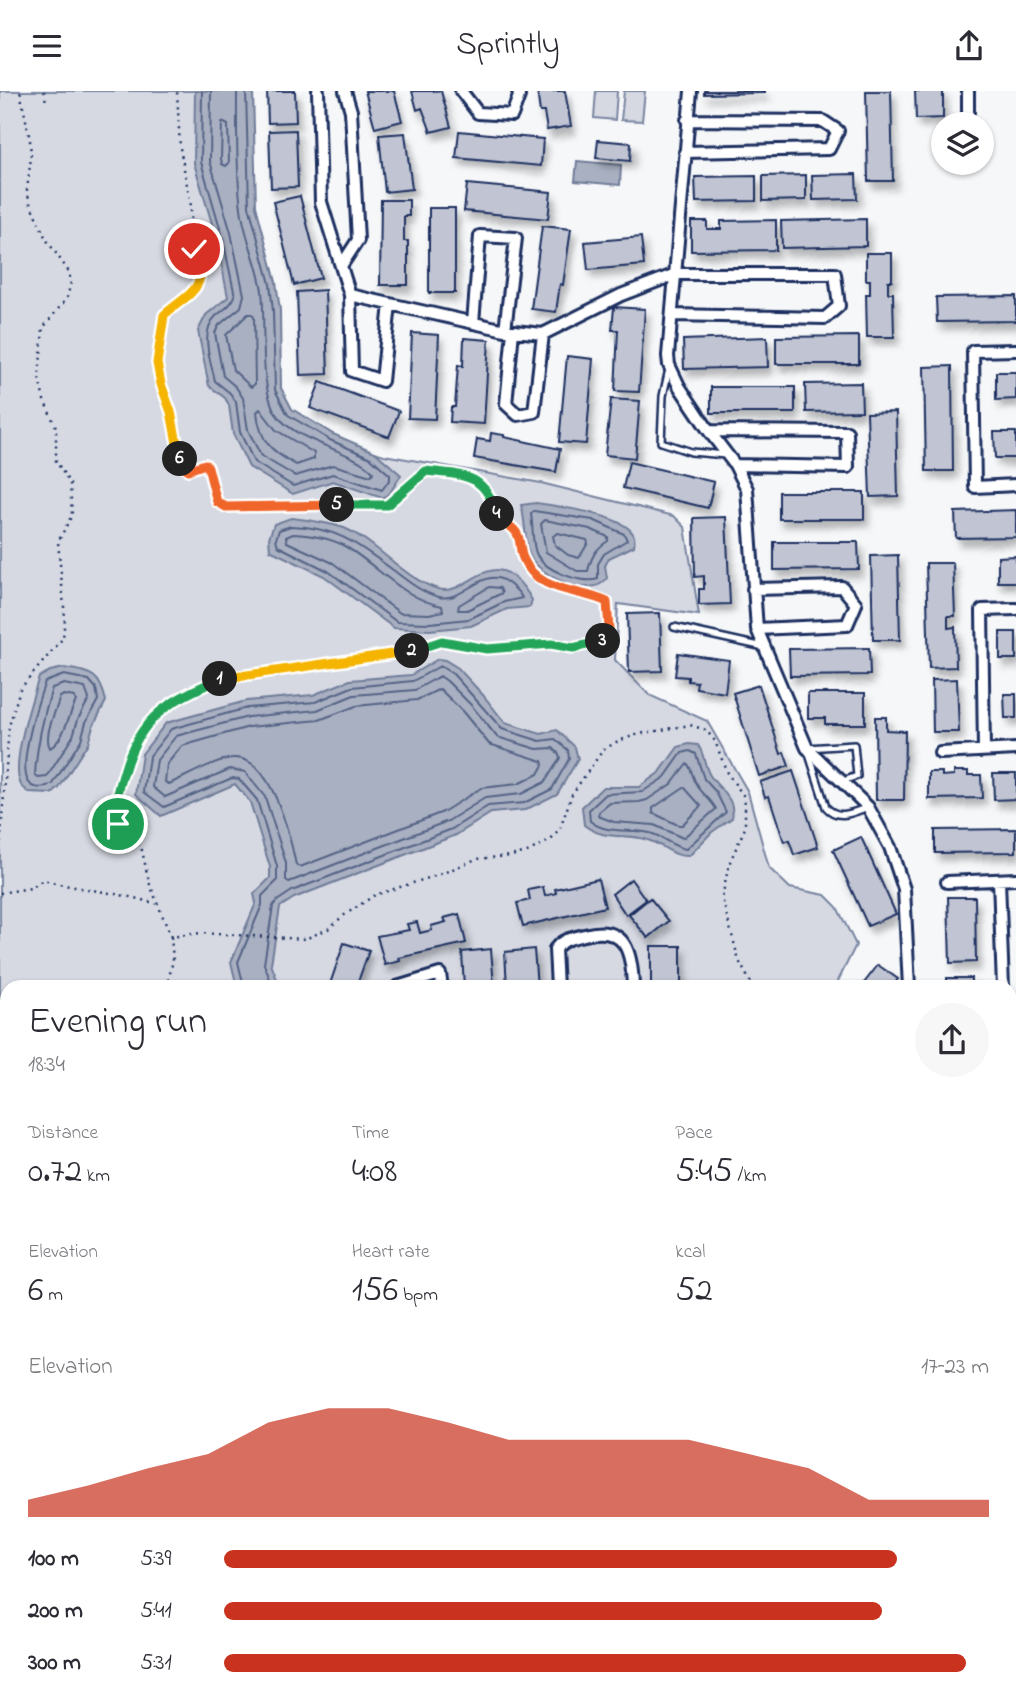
<!DOCTYPE html>
<html lang="en">
<head>
<meta charset="utf-8">
<style>
	body { margin:0; font-family:"Indie Flower",sans-serif; background:#f7f7f7; color:#2b2b33; height:100vh; display:flex; flex-direction:column; font-size:26px; white-space:nowrap }
	* { box-sizing:border-box; margin:0 }
	p { font-size:23px; color:#7c7c81 }
	.icon { flex:none; width:38px; height:38px; fill:none; stroke:currentColor; stroke-width:2; stroke-linecap:round; stroke-linejoin:round }
	.map { position:relative; flex:1; overflow:hidden }
	.side { position:absolute; left:0px; top:889px; width:1017px; height:726px; display:flex; flex-direction:column; background:#fff; border-radius:21px 21px 0 0; box-shadow:0 2px 5px #0004 }
	.side>* { flex:none }
	.fabs { position:absolute; left:931px; top:21px; display:grid; gap:14px }
	.fabs a { display:grid; place-items:center; width:63px; height:63px; border-radius:50%; background:#fff; box-shadow:0 2px 5px #0004; font-size:35px }
	.pin { position:absolute; display:grid; place-items:center; width:60px; height:60px; color:#fff; margin:-30px; border:4px solid #fff; border-radius:50%; box-shadow:0 2px 7px #0007 }
	.km { position:absolute; width:35px; height:35px; margin:-18px; border-radius:50%; background:#222; color:#fff; font-size:19px; line-height:35px; text-align:center }
	.round { display:grid; place-items:center; flex:none; width:74px; height:74px; border-radius:37px; background:#f7f7f7 }
	.overview { display:flex; align-items:center; justify-content:space-between; height:119px; padding:0 28px }
	h1 { font-size:38px; font-weight:600; line-height:52px }
	.metrics { display:grid; grid-template-columns:repeat(3,1fr); gap:10px; height:119px; padding:7px 28px }
	.metrics div { display:grid; align-content:center }
	.metrics b { font-size:35px; font-weight:600 }
	.metrics small { font-size:19px; font-weight:400 }
	.metrics p { font-size:19px }
	.chart { height:196px; padding:14px 28px }
	.chart p { display:flex; justify-content:space-between }
	.chart svg { width:100%; height:126px; margin-top:7px; fill:#c8321e; opacity:.7 }
	ul { padding:0 28px; list-style:none; font-size:23px }
	li { display:grid; grid-template-columns:112px 84px 1fr; align-items:center; height:52px }
	li i { height:18px; border-radius:9px; background:#c8321e }
	header { display:flex; justify-content:space-between; align-items:center; height:91px; padding:0 28px; background:#fff; font-size:32px; font-weight:600 }
	.map>svg:first-child { display:block }
	.green { fill:#d6d9e2; stroke:#7884a0; stroke-width:2 }
	.water { fill:#a9b0c1; stroke:#707c99; stroke-width:2 }
	.lines { fill:none; stroke-linecap:round; stroke-linejoin:round }
	.shore { stroke:#546386; stroke-width:2 }
	.building { fill:#c0c4d3; stroke:#1b2f5e; stroke-width:2; filter:url(#shadow) }
	.lane-casing { stroke:#1b2f5e; stroke-width:10 }
	.street-casing { stroke:#1b2f5e; stroke-width:16 }
	.secondary-casing { stroke:#1b2f5e; stroke-width:19 }
	.path { stroke:#1b2f5e; stroke-width:2.5; stroke-dasharray:2 5; stroke-linecap:butt }
	.lane { stroke:#fff; stroke-width:5 }
	.street { stroke:#fff; stroke-width:10 }
	.secondary { stroke:#fff; stroke-width:14 }
	.split-1-casing { stroke:#fff; stroke-width:14 }
	.split-2-casing { stroke:#fff; stroke-width:14 }
	.split-3-casing { stroke:#fff; stroke-width:14 }
	.split-4-casing { stroke:#fff; stroke-width:14 }
	.split-5-casing { stroke:#fff; stroke-width:14 }
	.split-6-casing { stroke:#fff; stroke-width:14 }
	.split-7-casing { stroke:#fff; stroke-width:14 }
	.split-1 { stroke:#22a559; stroke-width:9 }
	.split-2 { stroke:#f5b400; stroke-width:9 }
	.split-3 { stroke:#22a559; stroke-width:9 }
	.split-4 { stroke:#f0652b; stroke-width:9 }
	.split-5 { stroke:#22a559; stroke-width:9 }
	.split-6 { stroke:#f0652b; stroke-width:9 }
	.split-7 { stroke:#f5b400; stroke-width:9 }
</style>
</head>
<body>
<header><svg class="icon" aria-label="menu" viewBox="0 0 24 24"><path d="M4 6h16M4 12h16M4 18h16"/></svg>Sprintly<svg class="icon" aria-label="share" viewBox="0 0 24 24"><path d="M12 15V3M7 8l5-5 5 5M5 13v7h14v-7"/></svg></header>
<div class="map">
<svg width="1016" height="1614" viewBox="0 0 1016 1614">
	<defs>
		<filter id="shadow"><feDropShadow dx="4" dy="7" stdDeviation="3.5" flood-color="#0004"/></filter>
	</defs>
	<rect width="100%" height="100%" fill="#f6f7f9"/>
	<filter id="ink" filterUnits="userSpaceOnUse"><feTurbulence type="fractalNoise" baseFrequency=".0143" numOctaves="2"/><feDisplacementMap in="SourceGraphic" scale="14" xChannelSelector="R" yChannelSelector="G"/><feConvolveMatrix kernelMatrix="1 2 1 2 8 2 1 2 1" color-interpolation-filters="sRGB"/></filter>
	<g filter="url(#ink)">
		<path class="green" d="M0,0H222L272,345L299,337L384,364L541,392L674,425L685,436L699,524L618,513L615,569L649,604L707,630L748,701L769,777L790,797L825,804L837,816L856,854L835,896H7V1457H0Z
			M596,0H617L615,29L594,27Z
			M624,0H645L642,30L621,29Z
			M1010,1149H1016V1614H454L453,1608H1010Z"/>
		<path class="water" d="M195,0H253L256,115L276,191L280,219L281,297L292,318L333,343L375,361L401,384L390,402L382,407L333,390L293,403L249,376L233,343L229,314L225,307L209,295L198,240L206,224L228,206L216,146L194,72Z
			M577,70L621,74L620,94L575,90Z
			M536,412C558,415 617,424 631,440C635,444 635,449 634,455L609,467L605,475L607,487C592,510 537,485 529,463C524,448 526,430 521,414Z
			M291,427C309,429 326,431 344,437C378,451 402,487 438,498C469,508 494,443 532,509L530,516L507,518L471,535L430,539L394,537L324,485L270,459L269,447L274,433Z
			M438,568L445,569L458,577L483,604L505,632L541,643L557,639L575,656L578,668L557,703L525,719L491,722L456,744L294,807L280,816L271,873L280,896H237L231,871L256,812L254,803L270,787V776L250,711L235,693L161,725L136,703L142,663L166,632L246,610L313,604L350,589L411,584Z
			M64,577C91,582 99,581 106,610L93,635L88,652L59,697L52,703L29,702C27,699 23,697 21,694C10,674 32,608 39,586L50,580Z
			M689,653L698,654C705,663 704,677 711,686C721,700 736,708 732,727L712,741L689,765C675,766 665,756 653,751C629,740 607,752 584,734L582,716L603,696H639L660,681L678,656Z
			M0,1155H7V1220L0,1221Z
			M1012,1168H1016V1292L1010,1278V1170Z
			M1010,1347L1016,1354V1486L1010,1453Z
			M0,1391H7V1457H0Z"/>
		<g class="lines">
			<path class="shore" d="M202,0L201,71L222,144L235,205C232,214 223,219 216,225C199,241 211,271 215,290L230,302L236,311L240,341L254,371L293,395L333,383L382,399L390,388V384L371,367L330,349L288,324L275,299L273,220L270,193L249,115L246,0
				M211,0L210,70L231,142L244,204L241,216L219,234L215,242L223,285L236,296L243,307L248,339L261,365L295,385L333,374L371,385L373,381C354,360 304,353 281,329C257,305 266,234 262,200C258,172 244,145 241,117C236,81 237,37 237,0
				M222,31L228,34L229,72L226,75L222,73L221,68Z
				M248,223H252L254,226L255,293L251,296L233,279L226,244Z
				M260,318L276,339L314,362V368L296,374C271,360 260,351 257,321Z
				M534,420L593,429L624,443L627,449L604,463L598,473V488C582,494 543,479 536,462C532,451 533,435 531,423Z
				M545,429L590,438L608,446V450C595,458 591,467 588,480H577L546,461L541,433Z
				M291,435C339,436 360,455 397,482C410,492 423,502 439,506C464,512 483,473 508,492C514,497 519,500 522,507L504,511L469,528L430,532L397,531L328,480L278,455L276,448L279,439Z
				M558,442L587,449L588,452L579,467L568,464L555,454L553,445Z
				M293,443C309,444 326,446 341,453C375,471 402,508 442,515L443,520L429,523L400,522L333,472L287,451L286,446Z
				M489,496L500,497L502,502L467,519H458L459,514Z
				M64,584L89,589L96,597L98,609L86,631L81,649L53,693L48,696C41,697 32,698 28,690C18,673 38,610 45,591Z
				M440,585L447,590L471,614L497,646L537,658L553,657L559,663L560,667L545,691L521,703L485,707L448,730L289,791L286,789V772L265,706L245,681L230,678L165,706L153,696L157,669L176,645L248,626L317,619L354,604L415,599Z
				M64,593L85,597L89,608L78,628L73,645L47,686L38,687L35,683C37,652 43,626 52,597Z
				M440,598L463,621L489,653L542,670L543,674L538,683L518,693L481,697L443,721L300,776L296,774C290,745 272,667 235,667C217,667 186,686 169,693L165,691L167,673L182,655L249,636L319,629L356,615L417,609Z
				M64,604L74,606L76,610C68,625 64,649 50,657C43,644 56,620 60,606Z
				M690,660L696,663L704,688L716,701L726,721L686,758C673,756 662,745 650,742C629,737 607,744 590,730L589,719L606,703L642,701L665,686L682,662Z
				M687,672C692,678 692,686 697,694C702,703 711,708 716,718L683,747L654,734L614,731L598,725L599,721L610,712L639,711L647,709L671,693Z
				M684,696L701,715L682,734H678L653,722V717Z
				M244,896L238,871L262,814V805L277,790V775L257,709L239,688L232,687L164,716L144,701L149,666L171,638L247,617L315,611L352,596L413,590L440,575L453,583L502,638L540,650L555,648L568,659L569,668L552,698L524,712L488,715L452,738L292,800L277,810L273,815L264,873L273,896"/>
		</g>
		<path class="building" d="M267,0H295L296,31L268,32Z
			M365,0H394L402,30L375,37Z
			M412,0H441L451,36L431,41L422,17L417,19Z
			M537,0H565L571,35L547,39L544,21H540Z
			M704,0H765V2L704,3Z
			M866,0H891L893,90H868Z
			M915,0H943V27L916,28Z
			M296,39L298,96L271,97L269,40Z
			M459,40L543,48L541,75L456,67Z
			M405,42L412,98L385,101L379,44Z
			M598,49L631,52L630,70L596,67Z
			M856,83L857,108L813,109L812,84Z
			M806,84V109L763,110V85Z
			M756,85V110L696,111L695,86Z
			M467,93L551,101L548,128L464,120Z
			M300,105L321,187L294,194L273,111Z
			M381,109H409V125H404V150H408V194H380Z
			M429,117H455V202H429Z
			M866,128V155L782,157L781,130Z
			M776,129V159L691,160V130H707V138H721V130Z
			M542,135L571,138L563,194L560,193L556,221L531,218Z
			M641,146L644,174L588,179L585,151Z
			M866,162H892V190H888V202H893L894,246H867L866,203H870V189H866Z
			M325,199L328,283L300,284L297,201Z
			M1016,205V230L937,231L936,206Z
			M614,216L645,218L639,301L615,300L618,239H612Z
			M412,242L439,244L435,328L408,327Z
			M859,245V273H776V246Z
			M767,246L768,276L684,278L683,249Z
			M464,247L489,249L484,333L450,331L451,316H455L458,274L463,275Z
			M567,265L593,268L586,353L559,351Z
			M952,275L953,380H926L924,276Z
			M996,281H1016V308L996,309Z
			M320,291L399,320L389,346L310,317Z
			M861,292L862,320L806,321L805,293Z
			M711,296H795V322H711Z
			M611,308L640,310L635,367L605,364Z
			M896,321L898,405L870,406L867,322Z
			M994,341H1016V367H995Z
			M491,342L504,344V346L560,358L556,381L474,367L477,348L490,350Z
			M629,371L714,391L708,417L623,397Z
			M779,401H864V428H779Z
			M1016,419V446L956,447L955,421Z
			M726,426L730,513L699,514V498H704V485L695,486L694,427Z
			M774,451H858L859,478L774,479Z
			M898,464L900,549H873L871,465Z
			M1016,465V491H998V466Z
			M926,472H953L955,525H948V537L955,536L956,576L929,577Z
			M660,522L662,580L629,581L627,523Z
			M1000,541H1016V568H1000Z
			M869,557L870,584L790,585L789,558Z
			M678,562L729,569L725,602L696,597L697,591L688,590V586L675,585Z
			M957,588L959,641H933L932,589Z
			M759,594L781,663L784,661L789,675L759,685L733,602Z
			M808,602H865V633H825V627H808Z
			M1004,603H1016V627H1005Z
			M875,626H886V639L905,640L904,709H876Z
			M793,680L818,756L794,764L789,749L784,751L769,705L765,706L760,691Z
			M954,680H968V684H981L982,707L929,708V681H942V685L954,684Z
			M993,682H1016V708L994,709Z
			M1016,738V761L935,762V739Z
			M861,746L896,823L868,835L833,759Z
			M598,788L605,816L523,835L517,812L530,809L528,799L543,796L545,805L556,802L555,798Z
			M631,788L646,809L626,824L612,803Z
			M948,806H975L976,871L950,872Z
			M650,807L669,830L648,847L629,824Z
			M459,823L466,852L399,867L400,870L385,874L377,845L409,839L407,833L417,831L420,842L432,839L431,835L446,831L444,827Z
			M344,852L369,860L356,896H329Z
			M651,855H681V896H651Z
			M491,858L494,896H464L462,861Z
			M534,858L537,896H507L505,861Z
			M878,874L898,888L892,896H861Z
			M947,887H971V896H947Z
			M1010,1117H1016V1141L1010,1142Z
			M0,1466H7V1504H0Z
			M3,1577L7,1584V1608H9L0,1614V1578Z
			M262,1608H293L292,1614Z"/>
		<g class="lines">
			<g class="lane-casing">
				<path id="lane" d="M669,278L663,305L661,351L691,361L726,364
					M674,536L764,556
					M843,690L857,685L854,654L807,657L826,716C838,730 854,721 868,716
					M0,922H7
					M6,1017L5,950H7
					M0,1076L7,1080
					M0,1099L7,1098
					M0,1357L7,1359
					M667,1608L668,1614
					M718,1608V1614
					M935,1608L937,1614
					M858,1614L859,1608"/>
			</g>
			<g class="street-casing">
				<path id="street" d="M318,0L321,111L350,204L352,280L382,290L390,213
					M461,0L478,22L512,24L519,5L518,0
					M691,0L668,265L669,274L679,295L709,340L735,374L747,398L757,538L807,657L868,716L890,756L904,798L909,896
					M968,0V21
					M685,61L829,58L838,40L823,30L687,29
					M341,175L358,149L351,20L345,0
					M350,204L505,239L543,243L621,204L676,183H835L839,215L825,227L672,224
					M473,232L480,145L516,147L505,239
					M513,240L506,313L518,324L534,321L543,243
					M1016,259L973,260L975,396L1016,394
					M709,340L847,341L848,376L735,374
					M753,498L842,496L856,513L847,534L757,538
					M984,659L982,519L1016,518
					M940,662L1016,658
					M999,789L1003,896
					M947,791L1016,788
					M397,896L440,883L442,896
					M557,896L555,858C563,848 571,847 584,844C626,833 632,861 633,896
					M1010,927H1016
					M1010,1059H1016
					M1010,1097H1016
					M0,1543H7
					M361,1608L364,1614
					M92,1614V1608"/>
			</g>
			<g class="secondary-casing">
				<path id="secondary" d="M1010,991H1016
					M0,1017H7"/>
			</g>
			<path class="path" d="M44,0L46,11
				M0,758L9,635L20,598L63,547L65,526L58,451L72,424L70,393L56,370V336L44,309L39,288L43,237L67,207L71,191L69,181L46,148L30,112L27,99L31,66L30,49L20,0
				M0,802L31,797L43,789C80,799 119,801 156,813
				M171,846L149,791L141,755L122,743L115,718L116,706L130,658L141,639L161,619L225,586L410,561L442,550L487,558L551,553L573,557L590,555L605,549L609,538L607,511L598,506L559,498L542,489L523,467L517,443L498,427L493,407L473,387L426,380L387,414L226,416L217,411L208,376L205,373L188,379L181,372L171,321L161,293L157,272L164,224L191,204L197,196L201,182L191,135V115L180,57L177,0
				M167,896L173,869L171,846L200,842L305,848L328,838L343,825L375,804L441,783L476,768L511,765L527,761L551,749L560,738L572,703L603,659L618,650L639,643L690,634L706,639L715,650L727,682L743,704L745,712V737L729,773L722,807L739,870L753,896"/>
			<use href="#lane" class="lane"/>
			<use href="#street" class="street"/>
			<use href="#secondary" class="secondary"/>
		</g>
	</g>
	<g class="lines" filter="url(#ink)">
		<g class="split-1-casing">
			<path id="split-1" d="M118,733C114,714 118,700 124,681C139,626 170,609 220,588"/>
		</g>
		<g class="split-2-casing">
			<path id="split-2" d="M220,588L412,560"/>
		</g>
		<g class="split-3-casing">
			<path id="split-3" d="M412,560L442,550L487,558L551,553L573,557L603,550"/>
		</g>
		<g class="split-4-casing">
			<path id="split-4" d="M497,423C501,431 511,434 516,441C522,450 519,459 523,467C538,503 580,497 607,511L609,538L605,549L603,550"/>
		</g>
		<g class="split-5-casing">
			<path id="split-5" d="M337,414H387L426,380C464,384 484,382 497,423"/>
		</g>
		<g class="split-6-casing">
			<path id="split-6" d="M180,368L188,379L205,373L208,376L217,411L226,416L337,414"/>
		</g>
		<g class="split-7-casing">
			<path id="split-7" d="M180,368L171,321L161,293L157,272L164,224C190,201 211,197 194,158"/>
		</g>
		<use href="#split-1" class="split-1"/>
		<use href="#split-2" class="split-2"/>
		<use href="#split-3" class="split-3"/>
		<use href="#split-4" class="split-4"/>
		<use href="#split-5" class="split-5"/>
		<use href="#split-6" class="split-6"/>
		<use href="#split-7" class="split-7"/>
	</g>
</svg>
<div class="fabs">
<a><svg class="icon" aria-label="layers" viewBox="0 0 24 24"><path d="M12 4l9 5-9 5-9-5zM3 14l9 5 9-5"/></svg></a>
</div>
<div class="pin" style="left:118px;top:733px;background:#1e9e55"><svg class="icon" aria-label="arrive" viewBox="0 0 24 24"><path d="M6 21V4h12l-3 4 3 4H6"/></svg></div>
<div class="pin" style="left:194px;top:158px;background:#d93025"><svg class="icon" aria-label="check" viewBox="0 0 24 24"><path d="M5 12l5 5 9-10"/></svg></div>
<b class="km" style="left:220px;top:588px">1</b>
<b class="km" style="left:412px;top:560px">2</b>
<b class="km" style="left:603px;top:550px">3</b>
<b class="km" style="left:497px;top:423px">4</b>
<b class="km" style="left:337px;top:414px">5</b>
<b class="km" style="left:180px;top:368px">6</b>
<section class="side">
<div class="overview"><div><h1>Evening run</h1><p>18:34</p></div><a class="round"><svg class="icon" aria-label="share" viewBox="0 0 24 24"><path d="M12 15V3M7 8l5-5 5 5M5 13v7h14v-7"/></svg></a></div>
<div class="metrics">
<div><p>Distance</p><b>0.72<small> km</small></b></div>
<div><p>Time</p><b>4:08</b></div>
<div><p>Pace</p><b>5:45<small> /km</small></b></div>
</div>
<div class="metrics">
<div><p>Elevation</p><b>6<small> m</small></b></div>
<div><p>Heart rate</p><b>156<small> bpm</small></b></div>
<div><p>kcal</p><b>52</b></div>
</div>
<div class="chart"><p><span>Elevation</span>17–23 m</p>
<svg viewBox="0 0 160 44" preserveAspectRatio="none"><path d="M0 44V38L10 33L20 27L30 22L40 11L50 6L60 6L70 11L80 17L90 17L100 17L110 17L120 22L130 27L140 38L150 38L160 38V44z"/></svg>
</div>
<ul>
<li><b>100 m</b>5:39<i style="width:88%"></i></li>
<li><b>200 m</b>5:41<i style="width:86%"></i></li>
<li><b>300 m</b>5:31<i style="width:97%"></i></li>
</ul>
</section>
</div>
</body>
</html>
